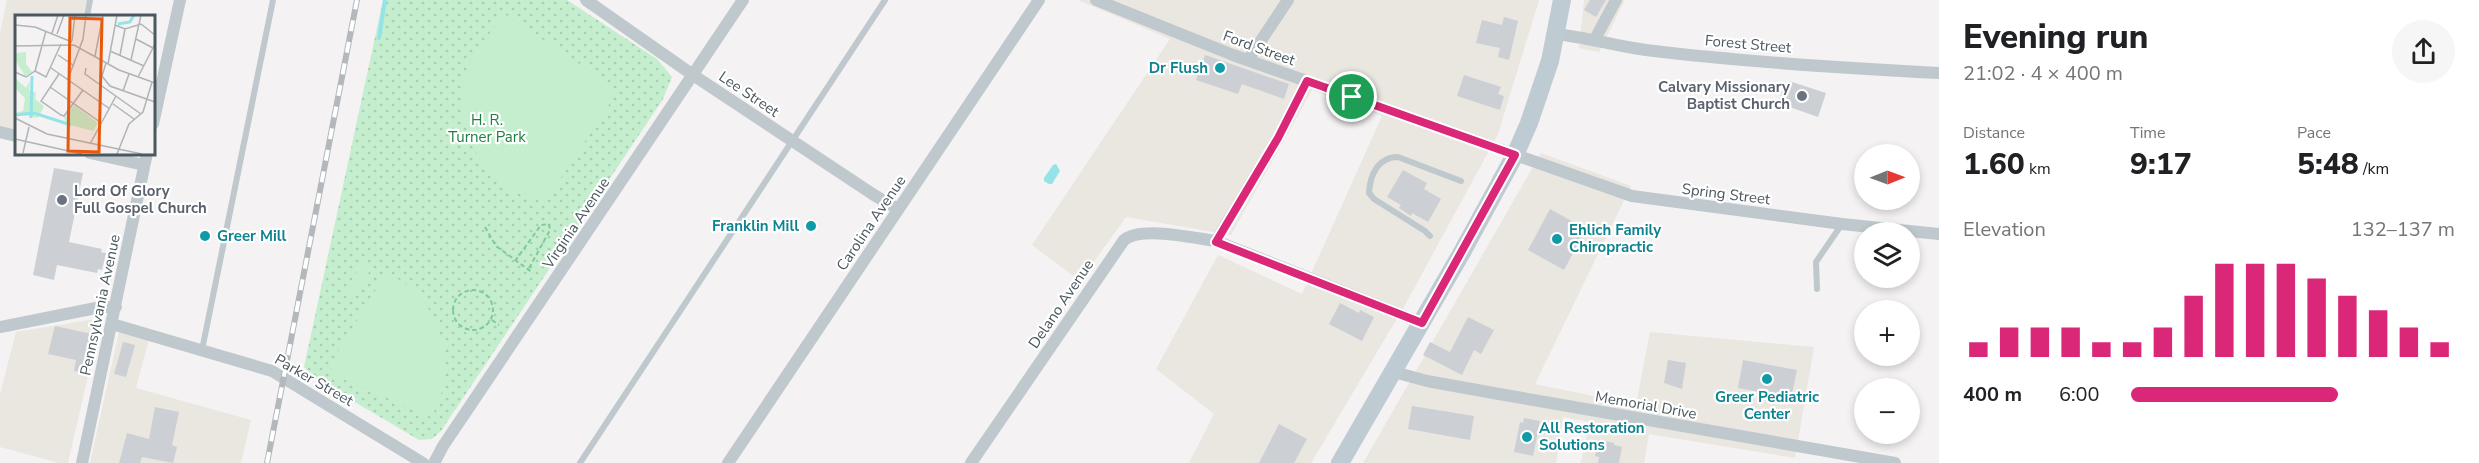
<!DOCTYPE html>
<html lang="en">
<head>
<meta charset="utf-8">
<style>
	body { margin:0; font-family:"Nunito Sans",sans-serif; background:#f6f6f6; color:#202124; height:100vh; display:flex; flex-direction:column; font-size:22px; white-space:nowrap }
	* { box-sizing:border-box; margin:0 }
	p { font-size:20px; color:#757577 }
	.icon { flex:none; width:33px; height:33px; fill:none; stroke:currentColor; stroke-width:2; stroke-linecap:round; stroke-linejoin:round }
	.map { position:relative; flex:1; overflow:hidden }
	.drawer { display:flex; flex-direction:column; background:#fff; width:540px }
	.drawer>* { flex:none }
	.needle { width:39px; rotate:89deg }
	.tools { position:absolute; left:1854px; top:144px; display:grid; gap:12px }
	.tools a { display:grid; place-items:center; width:66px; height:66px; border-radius:50%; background:#fff; box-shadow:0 3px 9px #0003; font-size:30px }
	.pin { position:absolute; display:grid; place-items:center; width:51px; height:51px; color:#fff; margin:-26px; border:3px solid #fff; border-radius:50%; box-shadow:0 2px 6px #0007 }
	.round { display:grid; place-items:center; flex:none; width:63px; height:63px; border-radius:32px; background:#f6f6f6 }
	.overview { display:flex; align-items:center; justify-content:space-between; height:102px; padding:0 24px }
	h1 { font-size:33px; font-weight:800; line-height:45px }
	.stats { display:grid; grid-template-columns:repeat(3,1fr); gap:9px; height:102px; padding:6px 24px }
	.stats div { display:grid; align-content:center }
	.stats b { font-size:30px; font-weight:800 }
	.stats small { font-size:16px; font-weight:400 }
	.stats p { font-size:16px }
	.chart { height:168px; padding:12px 24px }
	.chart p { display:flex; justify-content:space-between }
	.chart svg { width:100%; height:108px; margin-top:6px; stroke:#db2777; stroke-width:6 }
	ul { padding:0 24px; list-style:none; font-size:20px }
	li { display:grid; grid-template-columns:96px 72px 1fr; align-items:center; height:45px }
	li i { height:15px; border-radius:8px; background:#db2777 }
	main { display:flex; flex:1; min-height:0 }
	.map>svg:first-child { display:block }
	.commercial { fill:#eae6e0 }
	.grass { fill:url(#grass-dots) }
	.garden { fill:#c4eece }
	.water { fill:#93e3e9 }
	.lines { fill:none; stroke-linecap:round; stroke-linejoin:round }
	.stream { stroke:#93e3e9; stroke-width:4 }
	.building { fill:#ccd0d4 }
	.path { stroke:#7dcb99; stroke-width:2; stroke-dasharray:4.5 3; stroke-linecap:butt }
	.lane { stroke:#bec8cd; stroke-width:6 }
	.street { stroke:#bec8cd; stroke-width:12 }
	.secondary { stroke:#bfcbd2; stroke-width:18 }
	.rail-casing { stroke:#b4b8bc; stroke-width:6 }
	.rail { stroke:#fff; stroke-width:4; stroke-dasharray:11; stroke-linecap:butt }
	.route-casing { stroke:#fff; stroke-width:12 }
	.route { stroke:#db2777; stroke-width:8 }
	.culture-dot { fill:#0f9aa8; stroke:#fff; stroke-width:2 }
	.worship-dot { fill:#6b7280; stroke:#fff; stroke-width:2 }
	.labels { text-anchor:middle; stroke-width:4.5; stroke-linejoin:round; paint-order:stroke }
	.street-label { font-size:15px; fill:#4a585f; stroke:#fff }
	.culture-label { font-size:15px; font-weight:bold; fill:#0d838f; stroke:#fff; text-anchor:start }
	.worship-label { font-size:15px; font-weight:bold; fill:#5b616d; stroke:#fff; text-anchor:end }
	.park-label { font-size:15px; fill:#1c7f40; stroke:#fff }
	.inset-river { fill:none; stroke:#93e3e9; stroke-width:3 }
	.inset-road { fill:none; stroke:#b0b4b7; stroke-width:1.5 }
	.view { fill:#e8590c; fill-opacity:0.15; stroke:#e8590c; stroke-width:3 }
	.inset-edge { fill:none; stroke:#4a585f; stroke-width:3 }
</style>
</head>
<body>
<main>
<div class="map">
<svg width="1939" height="463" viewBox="0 0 1939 463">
	<defs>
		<pattern id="grass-dots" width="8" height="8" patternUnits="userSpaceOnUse" patternTransform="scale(1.5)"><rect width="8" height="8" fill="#c4eece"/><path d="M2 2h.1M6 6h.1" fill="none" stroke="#aaceb3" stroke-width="1.8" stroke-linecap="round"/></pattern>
	</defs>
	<rect width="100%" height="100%" fill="#f4f2f2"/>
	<path class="commercial" d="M7,0H87L83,16H16V130L0,127V33Z
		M1078,0H1539L1498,134L1405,305L1311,463H1189L1214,414L1156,369L1218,255L1302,294L1382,116L1312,90L1231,235L1126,217L1080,281L1032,245L1170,39Z
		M1584,0H1625L1599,52L1579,48Z
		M1541,153L1631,186L1535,384L1636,405L1650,332L1814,347L1795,458L1649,434L1644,463H1581L1589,422L1563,417L1556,463H1363Z
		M95,319L100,324L68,463H59L0,447V394L16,332Z
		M119,332L149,339L136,388L251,420L241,463H90Z"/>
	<path class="grass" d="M383,0H567L657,59L672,77L663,99L441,431L432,439L419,440L316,379L304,367Z"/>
	<path class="garden" d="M503,13L611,85L612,100L544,204C539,201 533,197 527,195C523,194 518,194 514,192C472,170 452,110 468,67C476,46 493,32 503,13Z
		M362,264L371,269L353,298L344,292Z
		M391,274C399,280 407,285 414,291C447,322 455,379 431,417L333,375L331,363L384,276Z"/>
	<path class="water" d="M1056,164L1060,171L1052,184H1049L1044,181V178L1053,165Z"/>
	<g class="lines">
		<path class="stream" d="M379,38L385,0"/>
	</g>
	<path class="building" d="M1590,0H1606L1596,17L1584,10Z
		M1504,17L1518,21L1509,60L1498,57L1500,48L1476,43L1482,20L1502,25Z
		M1205,55L1289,84L1284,99L1242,84L1238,94L1196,80Z
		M1464,75L1501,87L1498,94L1504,96L1500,110L1457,96Z
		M1789,81L1826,93L1818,117L1781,104L1782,101L1779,100L1785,82L1788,83Z
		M54,168L83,173L69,242L102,249L101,252L106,253L102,270L98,269L97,273L57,265L54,280L33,275Z
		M1403,170L1427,183L1424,189L1441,199L1428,222L1412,213L1411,216L1399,208L1401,205L1387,197Z
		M1550,209L1586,229L1564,270L1528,250Z
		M1340,303L1359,313L1360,310L1374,317L1362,341L1329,324Z
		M1468,317L1494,330L1481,354L1474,350L1462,375L1423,355L1430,342L1450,352Z
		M55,326L92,334L95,340L89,374L74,371L76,360L48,354Z
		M123,342L135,345L126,377L114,374Z
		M1668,360L1686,363L1682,389L1664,383Z
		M1743,360L1797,370L1791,398L1738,388Z
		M1412,406L1474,416L1470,440L1408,429Z
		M155,407L179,412L172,445L177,447L173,463L142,457L140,463H119L127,433L149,439Z
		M1524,418L1540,421L1533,456L1514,452L1520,422L1523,423Z
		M1279,424L1307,439L1294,463H1259Z
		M1598,440L1614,443V445L1622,447L1619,463H1598L1599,457L1595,456Z"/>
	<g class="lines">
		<path class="path" d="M485,227L496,246L533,273
			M515,261L541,225L549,224L550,230L528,270
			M453 310a20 20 0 1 1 40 0a20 20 0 1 1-40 0Z
			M492,320L499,325"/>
		<path class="lane" d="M87,16L90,0
			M1430,236L1425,231L1374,199L1369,193C1370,175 1378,157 1398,157L1461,181
			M1817,289L1816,262L1842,224
			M202,350L273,0
			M580,463L885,0"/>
		<path class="street" d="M586,0L693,75L874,195L898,209
			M1096,0L1233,55L1632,196L1842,224L1939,234
			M1555,34C1586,37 1615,46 1646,50C1743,62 1841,68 1939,73
			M1595,39L1616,0
			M1248,60L1288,0
			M153,124L180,0
			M0,132L16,136
			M90,153L144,165
			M1216,241L1278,138L1307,81
			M112,324L272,371L423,463
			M0,327L101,307H116
			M1394,372L1427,381L1499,394L1895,463
			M82,463L147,153
			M434,463L443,446L743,0
			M728,463L1039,0
			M971,463L1124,240C1142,226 1193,238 1216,241L1422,323"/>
		<path class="secondary" d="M1340,463L1461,254L1515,155L1529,123L1550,61L1562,0"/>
		<g class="rail-casing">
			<path id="rail" d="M267,463L357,0"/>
		</g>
		<use href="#rail" class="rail"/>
	</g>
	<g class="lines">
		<g class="route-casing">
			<path id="route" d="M1307,81L1515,155L1422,323L1216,242L1278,138Z"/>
		</g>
		<use href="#route" class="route"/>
	</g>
	<g class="culture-dot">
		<circle cx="1220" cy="68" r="6"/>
		<circle cx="811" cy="226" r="6"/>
		<circle cx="205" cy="236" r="6"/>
		<circle cx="1557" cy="239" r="6"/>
		<circle cx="1767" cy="379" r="6"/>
		<circle cx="1527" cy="437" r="6"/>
	</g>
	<g class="worship-dot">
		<circle cx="1802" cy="96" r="6"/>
		<circle cx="62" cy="200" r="6"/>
	</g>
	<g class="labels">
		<g class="street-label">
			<text transform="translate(1748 44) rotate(5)" y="5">Forest Street</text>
			<text transform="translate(1259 48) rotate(20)" y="5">Ford Street</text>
			<text transform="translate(749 94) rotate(34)" y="5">Lee Street</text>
			<text transform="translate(1726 194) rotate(7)" y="5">Spring Street</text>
			<text transform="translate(576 223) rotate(-56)" y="5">Virginia Avenue</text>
			<text transform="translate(871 223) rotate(-56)" y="5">Carolina Avenue</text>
			<text transform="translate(1061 304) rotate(-56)" y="5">Delano Avenue</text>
			<text transform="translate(100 305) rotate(-78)" y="5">Pennsylvania Avenue</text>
			<text transform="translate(314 380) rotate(30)" y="5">Parker Street</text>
			<text transform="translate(1646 405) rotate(10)" y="5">Memorial Drive</text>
		</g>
		<g class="culture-label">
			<text x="1208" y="73" text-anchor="end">Dr Flush</text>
			<text x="799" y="231" text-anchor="end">Franklin Mill</text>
			<text x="1569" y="235">Ehlich Family<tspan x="1569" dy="17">Chiropractic</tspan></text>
			<text x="217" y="241">Greer Mill</text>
			<text x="1767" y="402" text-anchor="middle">Greer Pediatric<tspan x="1767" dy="17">Center</tspan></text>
			<text x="1539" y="433">All Restoration<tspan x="1539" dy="17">Solutions</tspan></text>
		</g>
		<g class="worship-label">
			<text x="1790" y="92">Calvary Missionary<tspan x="1790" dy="17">Baptist Church</tspan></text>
			<text x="74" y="196" text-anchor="start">Lord Of Glory<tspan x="74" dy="17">Full Gospel Church</tspan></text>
		</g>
		<g class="park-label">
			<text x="487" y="125">H. R.<tspan x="487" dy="17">Turner Park</tspan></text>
		</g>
	</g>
	<g transform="translate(15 15)">
		<rect width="140" height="140" fill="#f4f2f2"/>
		<path d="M59,90L83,108L78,116L52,109L49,103Z" fill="#c4eece"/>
		<path d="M11,37V49L17,57L10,61L1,46V38ZM0,63L11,73L15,66L14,75L21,78L20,84L29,91L23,103L0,98L8,96L10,83L0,73Z" fill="#c4eece"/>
		<path class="inset-river" d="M103,9L115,7L119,0M0,100L19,98L56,110M16,103L17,61"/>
		<path class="inset-road" d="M0,10L20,12L57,27M100,10L110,14L126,9L140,20M37,18L43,0M42,19L49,0M121,24L138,33M57,26L60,0M0,31L59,30L104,55L140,68M95,36L129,51M43,40L58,50M105,40L110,14M80,41L88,0M116,45L126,0M91,48L87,61L95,71L140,87M93,49L102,0M36,53L95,94M71,53L70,59L126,99M20,56L31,62L46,29M20,56L31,16M0,57L11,62L20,56M44,59L26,86L46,100L49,101L68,75M123,62L140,29M53,64L68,24L71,0M35,72L85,107M108,76L114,59M98,89L119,104M0,103L32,119L127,139M0,124L67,139M75,129L101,81M8,138L14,112M102,139L114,109L128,97L137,67"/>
		<path class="view" d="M55,3L87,4L84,137L53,136Z"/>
		<rect width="140" height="140" class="inset-edge"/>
	</g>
</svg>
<div class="tools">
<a><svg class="needle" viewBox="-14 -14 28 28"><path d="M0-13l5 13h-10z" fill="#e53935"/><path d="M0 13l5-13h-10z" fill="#757577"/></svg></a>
<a><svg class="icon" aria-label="layers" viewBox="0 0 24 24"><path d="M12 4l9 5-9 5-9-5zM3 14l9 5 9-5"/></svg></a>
<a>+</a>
<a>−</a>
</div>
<div class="pin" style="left:1352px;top:97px;background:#1e9e55"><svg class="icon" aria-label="arrive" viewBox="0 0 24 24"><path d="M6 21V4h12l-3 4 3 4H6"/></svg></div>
</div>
<section class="drawer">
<div class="overview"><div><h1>Evening run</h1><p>21:02 · 4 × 400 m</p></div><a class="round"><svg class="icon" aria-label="share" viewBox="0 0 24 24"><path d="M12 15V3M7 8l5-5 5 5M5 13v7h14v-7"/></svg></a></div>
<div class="stats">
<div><p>Distance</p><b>1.60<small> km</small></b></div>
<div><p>Time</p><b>9:17</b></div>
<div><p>Pace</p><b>5:48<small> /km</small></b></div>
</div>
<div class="chart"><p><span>Elevation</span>132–137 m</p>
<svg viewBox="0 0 160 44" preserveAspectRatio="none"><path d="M5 44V38M15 44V32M25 44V32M35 44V32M45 44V38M55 44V38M65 44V32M75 44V19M85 44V6M95 44V6M105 44V6M115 44V12M125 44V19M135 44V25M145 44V32M155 44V38"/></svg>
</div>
<ul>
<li><b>400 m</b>6:00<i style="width:64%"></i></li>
</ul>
</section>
</main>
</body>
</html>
